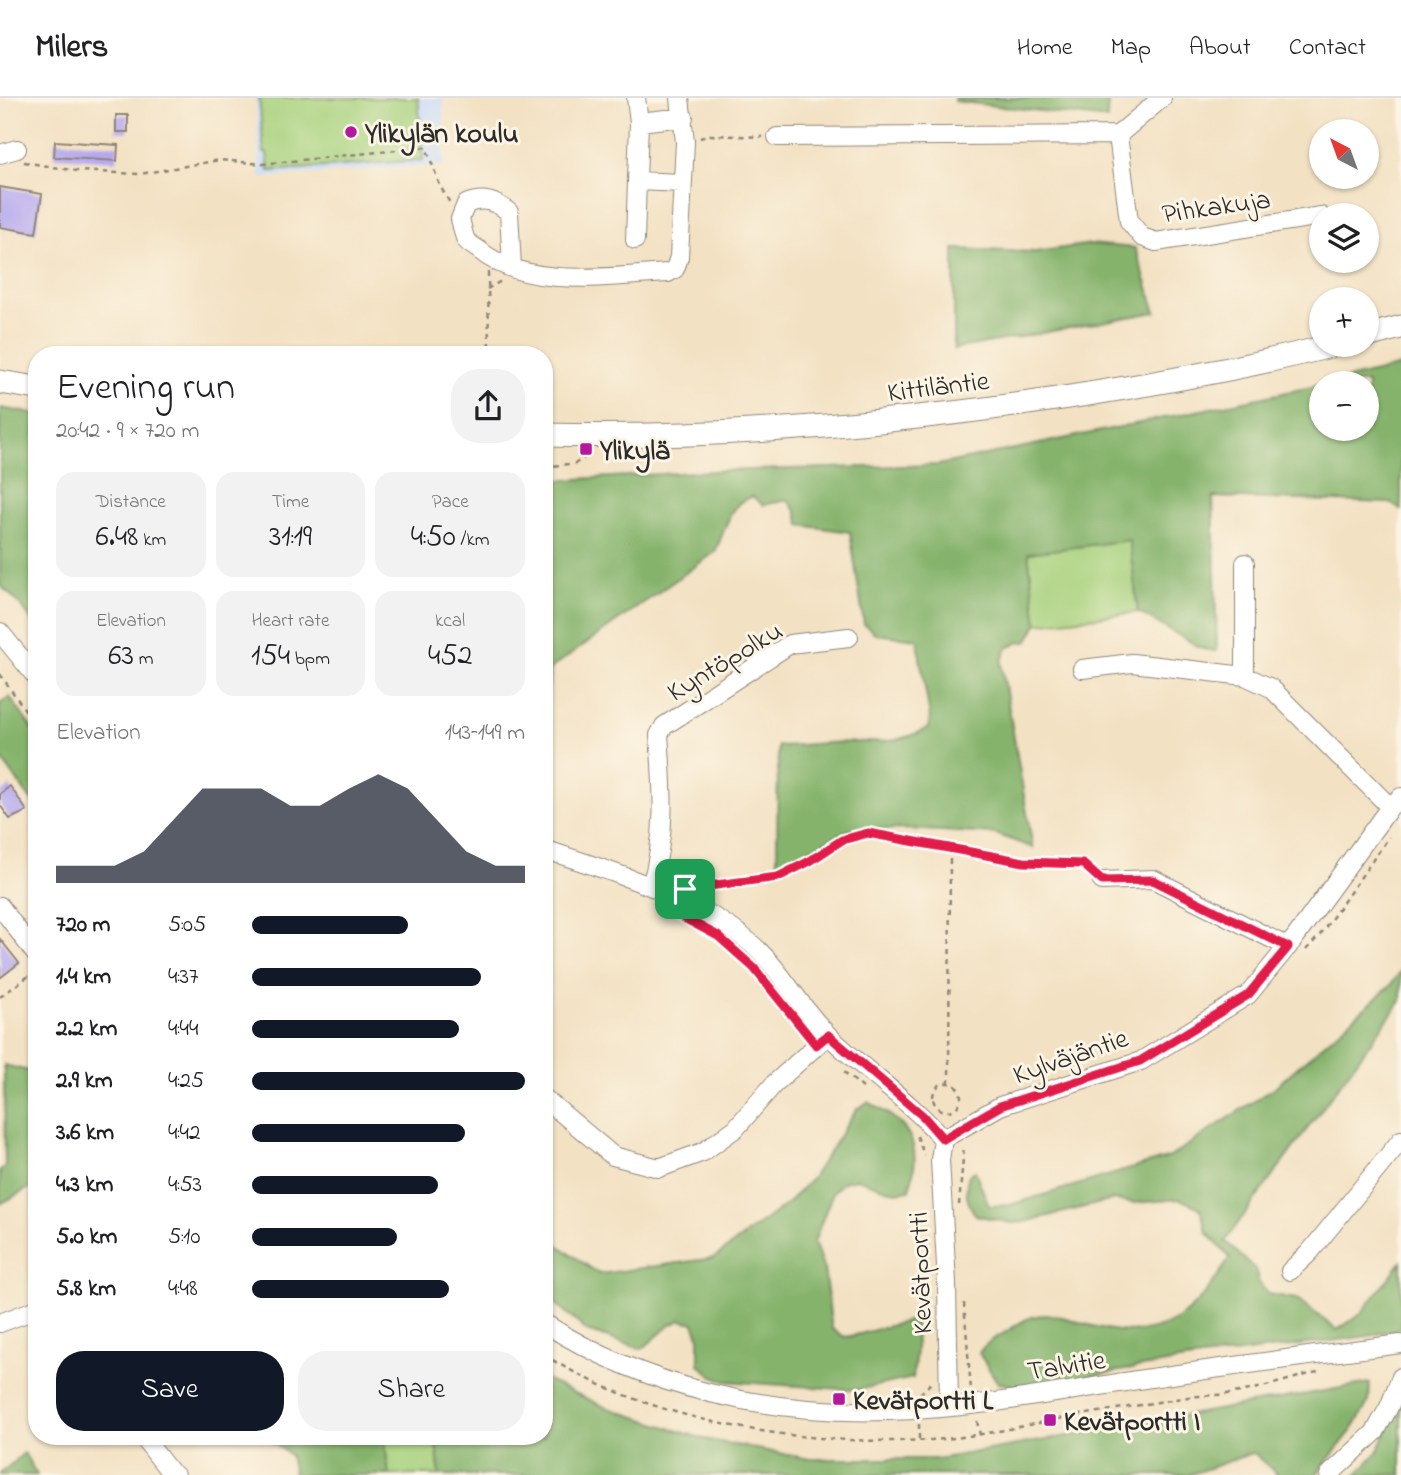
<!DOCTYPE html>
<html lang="en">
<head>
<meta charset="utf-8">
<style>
	body { margin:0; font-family:"Indie Flower",sans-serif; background:#f2f2f2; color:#202124; height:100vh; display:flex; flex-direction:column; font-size:26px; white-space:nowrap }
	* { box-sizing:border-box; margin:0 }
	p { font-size:23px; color:#757577 }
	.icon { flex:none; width:38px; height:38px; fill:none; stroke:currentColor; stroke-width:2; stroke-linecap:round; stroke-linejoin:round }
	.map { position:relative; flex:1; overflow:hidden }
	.details { position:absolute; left:28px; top:248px; width:525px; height:1099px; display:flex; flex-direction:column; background:#fff; border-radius:28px; box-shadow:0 2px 5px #0004 }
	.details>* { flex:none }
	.needle { width:46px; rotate:319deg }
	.fabs { position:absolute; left:1309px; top:21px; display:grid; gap:14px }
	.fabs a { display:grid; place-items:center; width:70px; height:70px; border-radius:50%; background:#fff; box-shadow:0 2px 5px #0004; font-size:35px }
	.pin { position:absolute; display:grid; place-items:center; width:60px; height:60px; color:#fff; margin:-30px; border-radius:14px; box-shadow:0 4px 10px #0006 }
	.round { display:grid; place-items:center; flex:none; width:74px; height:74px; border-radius:28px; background:#f2f2f2 }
	.head { display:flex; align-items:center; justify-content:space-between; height:119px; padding:0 28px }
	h1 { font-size:38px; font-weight:600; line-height:52px }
	.figures { display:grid; grid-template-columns:repeat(3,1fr); gap:10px; height:119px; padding:7px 28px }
	.figures div { display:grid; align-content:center; border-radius:18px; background:#f2f2f2; text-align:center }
	.figures b { font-size:30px; font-weight:600 }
	.figures small { font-size:19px; font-weight:400 }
	.figures p { font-size:19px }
	.chart { height:196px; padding:14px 28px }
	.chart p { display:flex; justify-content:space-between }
	.chart svg { width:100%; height:126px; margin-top:7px; fill:#111827; opacity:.7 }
	.primary-button { display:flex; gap:14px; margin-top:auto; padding:14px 28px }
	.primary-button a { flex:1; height:80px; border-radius:28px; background:#111827; color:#fff; font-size:28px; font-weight:600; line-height:80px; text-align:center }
	.primary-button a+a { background:#f2f2f2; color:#202124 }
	ul { padding:0 28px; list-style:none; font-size:23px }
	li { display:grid; grid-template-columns:112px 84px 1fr; align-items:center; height:52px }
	li i { height:18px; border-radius:9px; background:#111827 }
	header { display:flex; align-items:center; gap:42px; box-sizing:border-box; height:98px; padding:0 35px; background:#fff; border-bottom:2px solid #e0e0e0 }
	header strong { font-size:33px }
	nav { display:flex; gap:38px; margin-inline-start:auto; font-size:24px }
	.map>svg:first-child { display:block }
	.built { fill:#c9dcf9 }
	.green { fill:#a7d17d; stroke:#697e54; stroke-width:2 }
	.forest { fill:#85b36c; stroke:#586f4c; stroke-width:2 }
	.building { fill:#b2a5ef }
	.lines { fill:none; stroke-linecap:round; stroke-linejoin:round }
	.minor-casing { stroke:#8f8677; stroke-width:20 }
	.major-casing { stroke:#8f8677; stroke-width:25 }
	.path { stroke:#8f8677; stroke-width:2.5; stroke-dasharray:5 5; stroke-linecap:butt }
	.minor { stroke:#fff; stroke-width:18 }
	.major { stroke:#fff; stroke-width:23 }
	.route-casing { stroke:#fff; stroke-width:14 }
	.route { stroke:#e11d48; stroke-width:9 }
	.poi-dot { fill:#b5179e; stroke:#fcf5e5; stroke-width:2.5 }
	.labels { text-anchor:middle; stroke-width:6; stroke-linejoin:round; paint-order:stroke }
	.poi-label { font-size:28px; font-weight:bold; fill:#2b2b2b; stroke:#fcf5e5; text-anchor:start }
	.street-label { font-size:28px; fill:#2b2b2b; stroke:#fcf5e5 }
</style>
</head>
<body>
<header>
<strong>Milers</strong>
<nav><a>Home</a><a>Map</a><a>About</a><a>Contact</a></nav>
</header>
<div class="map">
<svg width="1401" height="1377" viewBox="0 0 1401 1377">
	<rect width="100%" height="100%" fill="#fcf5e5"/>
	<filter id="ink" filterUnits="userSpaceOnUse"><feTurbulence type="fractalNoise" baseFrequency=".0143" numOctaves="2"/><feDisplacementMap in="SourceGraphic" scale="14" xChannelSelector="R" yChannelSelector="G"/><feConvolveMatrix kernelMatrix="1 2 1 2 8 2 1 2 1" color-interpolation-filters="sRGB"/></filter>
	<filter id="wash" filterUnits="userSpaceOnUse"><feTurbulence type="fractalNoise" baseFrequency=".00686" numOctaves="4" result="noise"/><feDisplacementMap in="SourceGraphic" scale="28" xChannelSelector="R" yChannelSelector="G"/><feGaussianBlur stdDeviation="1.57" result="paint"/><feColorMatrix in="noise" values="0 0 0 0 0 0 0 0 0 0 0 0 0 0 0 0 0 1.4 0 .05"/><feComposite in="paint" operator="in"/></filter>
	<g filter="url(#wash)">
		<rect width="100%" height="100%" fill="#f3e1c3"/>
		<path class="built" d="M256,0H443L444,67L260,79Z"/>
		<path class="green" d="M259,0H418L423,62L269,73L267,55H264Z
			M1130,442L1138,514L1037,526L1028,455Z
			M383,1339H435L440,1377H389Z"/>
		<path class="forest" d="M954,0H1108L1107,21L954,3Z
			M1091,146L1135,150L1156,214L954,251V151L1036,154Z
			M1401,268V412L1390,405L1213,399L1217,553L1203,551L1138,514L1129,442L1028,455L1037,526L1027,544H1020L1007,550L1001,565L1033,750L996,736L906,731L849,732L777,768L778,648C794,648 810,646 827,645C865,642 891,650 928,630L930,619L917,541L876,536L864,526L850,434L800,427L796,413L788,402L763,407L752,398L739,405L731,415L715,454L550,571L544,626V383L712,373L938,367L1321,287V331H1367V285H1330Z
			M0,310L37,316V530L19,505L0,487Z
			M10,599L37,638V710L0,659V606Z
			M1401,873V903L1225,1143L1255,1171L1259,1185L1268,1196L1297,1201L1337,1232L1361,1216L1401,1164V1230L1369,1238L1178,1263L1024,1289L998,1285L979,1255C985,1245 994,1241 1004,1235C1013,1230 1022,1222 1032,1219C1049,1214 1063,1219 1079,1224C1113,1235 1145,1240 1177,1221C1200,1207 1215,1182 1230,1160L1207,1134L1200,1110L1180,1101L1134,1105L1113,1102L1024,1124L1011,1125L976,1117C967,1107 964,1090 969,1077L975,1073L989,1108L1010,1107L1170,1059L1275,989L1389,889Z
			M4,967L37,975V1086L0,1106V1072L5,1069Z
			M868,1004C909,1025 924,1045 909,1092L895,1094L857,1081L843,1084L833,1094L814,1144L824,1171L832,1231L845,1239C869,1236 891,1225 915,1222L916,1251L913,1280L857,1292L725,1283L711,1277L699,1266V1238L694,1225L681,1222L670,1227L642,1251L587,1233L544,1195V1137L599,1176L714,1160L788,1105L812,1080L857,1011Z
			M544,1281L605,1309L704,1341L810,1361H937L1370,1285L1369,1303L1353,1331L1316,1377H1276V1375L1253,1355L1188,1377H440L435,1339H544Z
			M1401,1299V1377H1356L1378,1354Z
			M265,1339H384L389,1377H294L290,1357Z
			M24,1355L37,1377H0V1376Z"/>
		<g id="blocks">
			<path class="building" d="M116,17H128V34H116Z
				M55,43L118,47L117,63L54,59Z
				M0,89L42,96L36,135L0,129Z
				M10,688L27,713L10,721L0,707V696Z
				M0,841L19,865L0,880Z"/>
		</g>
	</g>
	<g filter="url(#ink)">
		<use href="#blocks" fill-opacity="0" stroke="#8f8677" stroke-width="2"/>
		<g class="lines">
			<g class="minor-casing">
				<path id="minor" d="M639,24L684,19
					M1118,37L1129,123L1142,139L1156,144L1321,118
					M777,39L1118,37L1162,0
					M0,56L17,51
					M637,83L682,85
					M635,142L639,24L636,0
					M512,169L509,114C495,103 483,99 466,106L460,121C462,127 463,136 466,142C469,146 475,149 479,152C527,192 610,178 668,175L675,171L679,159L685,44L680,0
					M1245,465V578
					M0,534L37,580
					M1082,571L1132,565L1245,578L1271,590L1390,709
					M544,751C616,776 713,802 766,860C788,884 805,915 829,938C866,974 909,1002 943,1041
					M1102,783L1153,781L1288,849
					M651,788C667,734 663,692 659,637L664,628L790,546L849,539
					M0,808L37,858
					M544,1000L613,1058L659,1070L703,1054L736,1030L774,986L828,937
					M943,1041L1000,1008L1141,963L1248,897L1294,841L1390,709L1401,699
					M943,1041L940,1062L947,1185L949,1307
					M1290,1173L1309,1155L1401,1042
					M0,1225L37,1211
					M544,1225C645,1290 769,1317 887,1313C974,1311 1059,1294 1144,1281C1230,1268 1315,1257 1401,1246
					M143,1339L170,1374L175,1377
					M1329,1377L1375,1334L1389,1309L1401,1279"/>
			</g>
			<g class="major-casing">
				<path id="major" d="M1367,238L1401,229
					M0,284L37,290
					M544,337C718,341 891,326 1063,300C1154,286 1245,270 1334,247"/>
			</g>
			<path class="path" d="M700,40L710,37L763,39
				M24,64L77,73L140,76L220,62L263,66L426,49L440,88L450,105
				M488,174L489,257
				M487,191L503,182
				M544,369L576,365L583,361L584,356
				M0,576L37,629
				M670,772L679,783
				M693,790L777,779L811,763L842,742L868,735L1024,764L1083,766L1092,774
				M1306,852L1320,837L1389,739
				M0,899L37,872
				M844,974L863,990
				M933 999a14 14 0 1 1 28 0a14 14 0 1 1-28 0Z
				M949,986L950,751
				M917,1038L924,1057
				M959,1107L964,1048
				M964,1205L971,1292
				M544,1257C655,1326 803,1348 931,1342C986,1339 1039,1323 1093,1315C1123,1310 1152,1305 1182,1300C1199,1297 1217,1298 1234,1295C1264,1290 1293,1280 1321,1273
				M920,1296L932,1284
				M977,1323L980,1337
				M919,1326V1341"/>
			<use href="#minor" class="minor"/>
			<use href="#major" class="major"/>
		</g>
	</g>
	<g class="lines" filter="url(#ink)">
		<g class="route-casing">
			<path id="route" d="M868,735L1024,764L1083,766L1102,783L1153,782L1288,849L1248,897L1140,963L1000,1008L943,1041L923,1018L828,937L816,947L754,870L718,838L675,815L682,802L685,791L778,779L810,763L842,742Z"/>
		</g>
		<use href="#route" class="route"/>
	</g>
	<g class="poi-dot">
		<circle cx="351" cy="34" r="7"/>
		<rect x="579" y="344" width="14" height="14" rx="3.5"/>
		<rect x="832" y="1294" width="14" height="14" rx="3.5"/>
		<rect x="1043" y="1315" width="14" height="14" rx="3.5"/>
	</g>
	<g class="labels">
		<g class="poi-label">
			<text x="365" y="44">Ylikylän koulu</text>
			<text x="600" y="361">Ylikylä</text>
			<text x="853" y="1311">Kevätportti L</text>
			<text x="1064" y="1332">Kevätportti I</text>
		</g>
		<g class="street-label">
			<text transform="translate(1216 107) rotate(-8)" y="10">Pihkakuja</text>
			<text transform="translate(938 287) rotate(-7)" y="10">Kittiläntie</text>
			<text transform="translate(724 562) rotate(-31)" y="10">Kyntöpolku</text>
			<text transform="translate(1070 957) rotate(-19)" y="10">Kylväjäntie</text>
			<text transform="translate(919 1175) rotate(-92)" y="10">Kevätportti</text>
			<text transform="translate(1066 1266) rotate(-9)" y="10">Talvitie</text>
		</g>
	</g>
</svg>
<div class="fabs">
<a><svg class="needle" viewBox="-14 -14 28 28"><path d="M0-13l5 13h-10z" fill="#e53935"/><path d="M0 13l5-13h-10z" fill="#757577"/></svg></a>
<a><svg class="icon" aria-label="layers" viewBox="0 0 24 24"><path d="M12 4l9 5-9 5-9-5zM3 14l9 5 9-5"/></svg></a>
<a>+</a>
<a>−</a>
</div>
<div class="pin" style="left:685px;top:791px;background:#1e9e55"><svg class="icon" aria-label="arrive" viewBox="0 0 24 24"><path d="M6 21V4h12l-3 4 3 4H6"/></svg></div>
<section class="details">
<div class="head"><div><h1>Evening run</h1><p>20:42 · 9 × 720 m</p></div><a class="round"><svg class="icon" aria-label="share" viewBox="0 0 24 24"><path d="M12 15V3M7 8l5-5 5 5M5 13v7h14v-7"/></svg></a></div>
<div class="figures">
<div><p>Distance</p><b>6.48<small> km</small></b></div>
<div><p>Time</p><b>31:19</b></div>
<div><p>Pace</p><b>4:50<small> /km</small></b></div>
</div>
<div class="figures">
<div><p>Elevation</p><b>63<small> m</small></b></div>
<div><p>Heart rate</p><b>154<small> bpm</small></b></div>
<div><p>kcal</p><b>452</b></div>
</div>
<div class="chart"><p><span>Elevation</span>143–149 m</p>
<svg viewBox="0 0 160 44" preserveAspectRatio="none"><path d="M0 44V38L10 38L20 38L30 33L40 22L50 11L60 11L70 11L80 17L90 17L100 11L110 6L120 11L130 22L140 33L150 38L160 38V44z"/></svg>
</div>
<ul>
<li><b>720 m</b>5:05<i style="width:57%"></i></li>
<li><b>1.4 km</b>4:37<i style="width:84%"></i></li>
<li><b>2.2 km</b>4:44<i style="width:76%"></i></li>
<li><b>2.9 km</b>4:25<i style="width:100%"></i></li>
<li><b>3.6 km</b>4:42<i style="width:78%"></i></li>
<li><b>4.3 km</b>4:53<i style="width:68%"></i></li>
<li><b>5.0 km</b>5:10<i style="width:53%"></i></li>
<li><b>5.8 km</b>4:48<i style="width:72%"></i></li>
</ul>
<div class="primary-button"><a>Save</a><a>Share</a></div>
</section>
</div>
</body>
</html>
